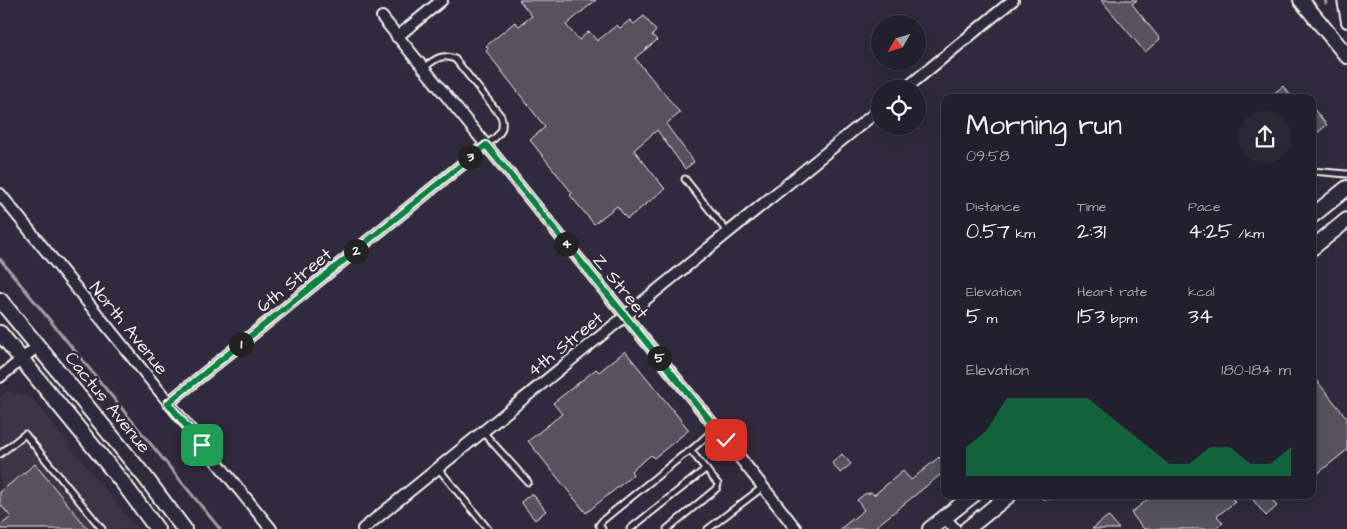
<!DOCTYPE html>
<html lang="en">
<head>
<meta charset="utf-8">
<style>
	body { margin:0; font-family:"Architects Daughter",sans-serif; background:#2b2836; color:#f1f3f6; height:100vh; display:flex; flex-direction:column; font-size:19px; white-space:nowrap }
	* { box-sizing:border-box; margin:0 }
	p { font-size:16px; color:#a3a3aa }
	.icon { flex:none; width:28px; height:28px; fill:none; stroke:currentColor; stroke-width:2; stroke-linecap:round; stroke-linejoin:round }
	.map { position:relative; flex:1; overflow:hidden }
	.sheet { position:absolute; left:941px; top:94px; width:375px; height:405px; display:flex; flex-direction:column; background:#23202e; border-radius:10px; box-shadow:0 5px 20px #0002,0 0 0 1px #403e4a }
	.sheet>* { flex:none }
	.needle { width:32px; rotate:231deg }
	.tools { position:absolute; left:871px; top:15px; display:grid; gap:10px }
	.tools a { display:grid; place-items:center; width:55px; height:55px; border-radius:50%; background:#23202e; box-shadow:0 5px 20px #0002,0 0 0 1px #403e4a; font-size:25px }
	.pin { position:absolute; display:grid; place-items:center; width:42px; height:42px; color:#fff; margin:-21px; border-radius:10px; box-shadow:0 2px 8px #0006 }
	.km { position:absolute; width:25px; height:25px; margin:-12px; border-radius:50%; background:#222; color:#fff; font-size:14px; line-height:25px; text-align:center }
	.round { display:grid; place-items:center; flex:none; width:52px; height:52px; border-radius:26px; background:#2b2836 }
	.overview { display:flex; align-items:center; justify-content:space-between; height:85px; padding:0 25px }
	h1 { font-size:28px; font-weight:600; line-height:38px }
	.metrics { display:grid; grid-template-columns:repeat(3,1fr); gap:8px; height:85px; padding:5px 25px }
	.metrics div { display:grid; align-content:center }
	.metrics b { font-size:21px; font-weight:600 }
	.metrics small { font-size:14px; font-weight:400 }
	.metrics p { font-size:14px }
	.chart { height:140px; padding:10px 25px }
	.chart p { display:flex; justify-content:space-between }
	.chart svg { width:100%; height:90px; margin-top:5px; fill:#0b8043; opacity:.7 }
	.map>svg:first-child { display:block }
	.built { fill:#3b3647 }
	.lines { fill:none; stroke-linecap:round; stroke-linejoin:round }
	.stream { stroke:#a19ea0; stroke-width:3 }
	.building { fill:#56525f; stroke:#f4f1e8 }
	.lane-casing { stroke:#f4f1e8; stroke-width:9 }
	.street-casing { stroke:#f4f1e8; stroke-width:14 }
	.secondary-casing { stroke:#f4f1e8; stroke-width:18 }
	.lane { stroke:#2f2a3d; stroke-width:5 }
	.street { stroke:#2f2a3d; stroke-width:10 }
	.secondary { stroke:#2f2a3d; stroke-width:14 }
	.route-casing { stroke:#fff; stroke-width:10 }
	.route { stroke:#0b8043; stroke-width:6 }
	.labels { text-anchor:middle; stroke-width:5; stroke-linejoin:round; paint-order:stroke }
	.street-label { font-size:18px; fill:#f4f1e8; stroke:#2f2a3d }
</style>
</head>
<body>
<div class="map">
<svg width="1347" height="529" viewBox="0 0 1347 529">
	<rect width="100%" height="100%" fill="#2f2a3d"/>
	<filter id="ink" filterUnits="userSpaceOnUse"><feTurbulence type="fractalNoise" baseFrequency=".02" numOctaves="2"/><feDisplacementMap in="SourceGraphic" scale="10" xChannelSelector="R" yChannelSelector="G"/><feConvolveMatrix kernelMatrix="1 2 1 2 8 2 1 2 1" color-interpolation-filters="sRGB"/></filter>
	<g filter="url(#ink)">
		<path class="built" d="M7,391L31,397L137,529H0V397Z"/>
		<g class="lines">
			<path class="stream" d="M1325,0L1326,3
				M0,259L220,529"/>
		</g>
		<path class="building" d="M519,0H596L566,25L579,40L589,31L597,41L617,25L620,28L630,20L634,24L644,16L656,31L652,35L657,40L635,58L680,113L666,124L694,162L685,169L657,130L634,150L665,189L627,219L617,206L594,224L570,195L572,193L530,140L545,127L486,51L488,48L486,46L515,22L519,26L532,16Z
			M1101,0H1137L1132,4L1160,39L1145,52Z
			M1283,86L1293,98H1268Z
			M1312,107L1327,125L1312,137Z
			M625,351L689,430L654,458L651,455L631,471L633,475L586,513L528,441L562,414L553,403L596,369L599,372Z
			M1312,375L1347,418V450L1312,478Z
			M842,454L851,464L840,473L832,463Z
			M939,457L945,465V471L873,529H840L864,510L857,500L866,493L868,494L871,492L874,495L903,471L911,480Z
			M35,464L88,529H0V526L11,517L0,504V492Z
			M532,493L546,511L535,520L521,502Z
			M1153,495H1229L1235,502L1217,516L1223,523L1215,529H1144L1131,513Z
			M1249,495H1280L1273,501L1277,506L1266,516Z
			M1108,516L1119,529H1092Z"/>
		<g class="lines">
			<g class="lane-casing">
				<path id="lane" d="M423,68C435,60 440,53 455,59L501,116C506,132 497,136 486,145
					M1312,171L1347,174
					M685,179L728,233
					M483,432L528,482
					M0,454L25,434L102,529
					M438,468L488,529
					M1045,495H1052
					M602,529L599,525L603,520L682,456C695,449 704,437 716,428
					M630,529L703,471L707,470
					M667,529L717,488L718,484L691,451
					M708,529L763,487"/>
			</g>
			<g class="street-casing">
				<path id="street" d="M1343,0L1347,22
					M382,17L726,440L796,529
					M397,37L442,0
					M905,89L1013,0
					M0,194L271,529
					M0,377L38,346
					M168,403L486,145
					M944,517L955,529
					M363,529L880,109"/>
			</g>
			<g class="secondary-casing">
				<path id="secondary" d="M1301,0L1347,56
					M1312,216L1347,188
					M1312,248L1347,220
					M0,300L145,477L184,529
					M0,333L123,483L157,529
					M930,529L973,495
					M967,529L1009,495"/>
			</g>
			<use href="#lane" class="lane"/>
			<use href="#street" class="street"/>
			<use href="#secondary" class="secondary"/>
		</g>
	</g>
	<g class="lines" filter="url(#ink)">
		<g class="route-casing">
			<path id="route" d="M202,445L168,403L486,145L726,440"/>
		</g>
		<use href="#route" class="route"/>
	</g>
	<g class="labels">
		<g class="street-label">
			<text transform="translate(294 280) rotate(-39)" y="6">6th Street</text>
			<text transform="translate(621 286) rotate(51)" y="6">Z Street</text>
			<text transform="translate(129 328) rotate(51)" y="6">North Avenue</text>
			<text transform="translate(565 344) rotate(-39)" y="6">4th Street</text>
			<text transform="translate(108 402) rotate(51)" y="6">Cactus Avenue</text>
		</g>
	</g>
</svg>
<div class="tools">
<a><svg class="needle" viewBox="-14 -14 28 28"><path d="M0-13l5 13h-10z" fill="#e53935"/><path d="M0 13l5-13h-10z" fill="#a3a3aa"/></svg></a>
<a><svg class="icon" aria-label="locate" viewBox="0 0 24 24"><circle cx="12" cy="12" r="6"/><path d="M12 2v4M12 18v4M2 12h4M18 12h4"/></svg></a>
</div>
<div class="pin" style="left:202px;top:445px;background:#1e9e55"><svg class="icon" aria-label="arrive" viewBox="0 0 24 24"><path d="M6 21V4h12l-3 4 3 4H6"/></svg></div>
<div class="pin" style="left:726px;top:440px;background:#d93025"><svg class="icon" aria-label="check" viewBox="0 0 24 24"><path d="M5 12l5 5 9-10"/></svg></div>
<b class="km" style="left:241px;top:344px">1</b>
<b class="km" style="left:356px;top:251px">2</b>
<b class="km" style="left:470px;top:157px">3</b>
<b class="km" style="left:566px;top:244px">4</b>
<b class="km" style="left:659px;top:358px">5</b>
<section class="sheet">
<div class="overview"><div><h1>Morning run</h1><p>09:58</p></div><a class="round"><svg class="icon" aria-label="share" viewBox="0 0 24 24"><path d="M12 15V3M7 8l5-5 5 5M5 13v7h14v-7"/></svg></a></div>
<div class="metrics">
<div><p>Distance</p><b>0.57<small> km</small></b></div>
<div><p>Time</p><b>2:31</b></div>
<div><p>Pace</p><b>4:25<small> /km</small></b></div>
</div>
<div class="metrics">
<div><p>Elevation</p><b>5<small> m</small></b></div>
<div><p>Heart rate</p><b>153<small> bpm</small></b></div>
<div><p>kcal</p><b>34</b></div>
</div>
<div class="chart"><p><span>Elevation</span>180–184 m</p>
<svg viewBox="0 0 160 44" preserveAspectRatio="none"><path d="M0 44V30L10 22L20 6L30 6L40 6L50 6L60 6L70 14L80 22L90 30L100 38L110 38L120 30L130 30L140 38L150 38L160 30V44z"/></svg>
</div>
</section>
</div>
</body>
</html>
